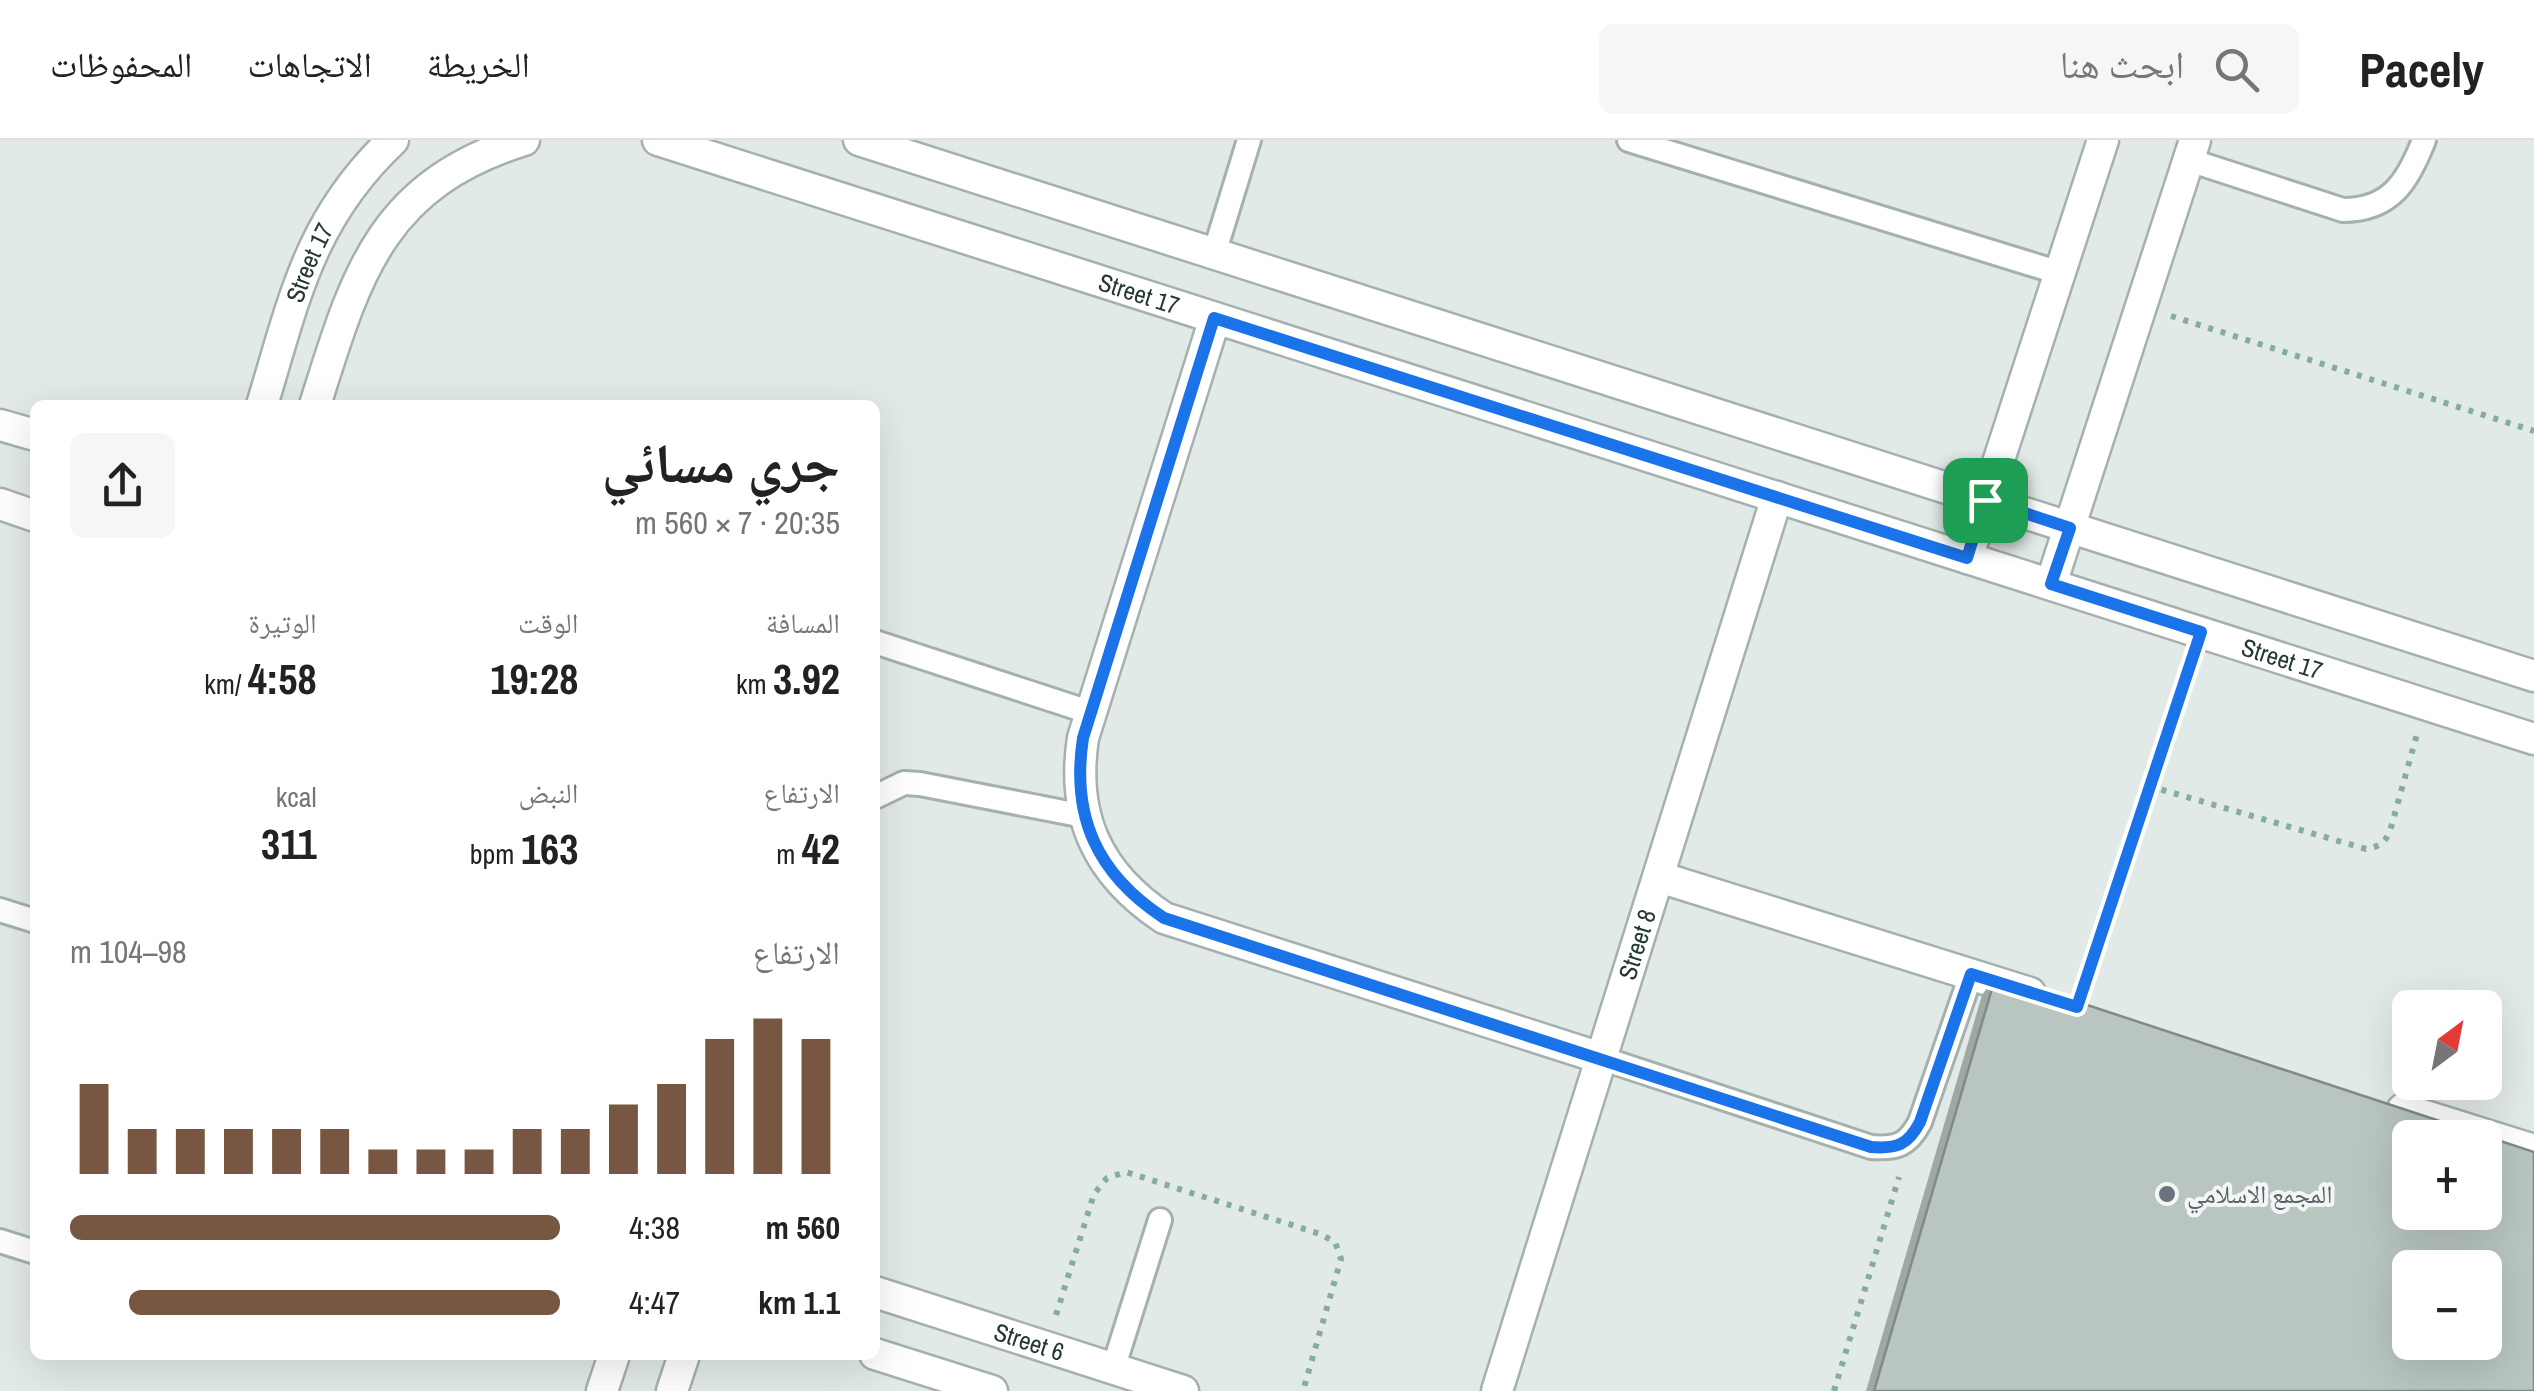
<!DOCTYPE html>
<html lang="ar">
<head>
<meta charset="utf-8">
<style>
	body { margin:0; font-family:"Archivo Narrow","Noto Naskh Arabic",sans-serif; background:#f6f6f6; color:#222; direction:rtl; height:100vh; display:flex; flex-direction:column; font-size:38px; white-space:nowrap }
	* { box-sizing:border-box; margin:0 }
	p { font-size:32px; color:#767676 }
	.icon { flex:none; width:55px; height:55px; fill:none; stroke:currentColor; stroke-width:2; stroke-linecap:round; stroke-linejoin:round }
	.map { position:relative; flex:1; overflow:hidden; direction:ltr }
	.panel { position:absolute; left:30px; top:260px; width:850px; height:960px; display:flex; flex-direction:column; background:#fff; border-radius:15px; box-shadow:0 10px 40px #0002; direction:rtl }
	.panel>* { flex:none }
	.needle { width:65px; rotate:32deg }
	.controls { position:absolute; left:2392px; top:850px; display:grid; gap:20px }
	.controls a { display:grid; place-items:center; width:110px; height:110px; border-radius:15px; background:#fff; box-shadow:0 10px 40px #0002; font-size:50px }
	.pin { position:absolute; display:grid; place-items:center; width:85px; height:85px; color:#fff; margin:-42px; border-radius:20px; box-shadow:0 5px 15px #0006 }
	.round { display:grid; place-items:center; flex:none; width:105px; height:105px; border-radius:15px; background:#f6f6f6 }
	.head { display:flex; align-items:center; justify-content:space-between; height:170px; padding:0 40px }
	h1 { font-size:55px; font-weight:800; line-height:75px }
	.figures { display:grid; grid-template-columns:repeat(3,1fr); gap:15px; height:170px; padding:10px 40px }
	.figures div { display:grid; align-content:center }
	.figures b { font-size:42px; font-weight:800 }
	.figures small { font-size:28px; font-weight:400 }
	.figures p { font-size:28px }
	.chart { height:280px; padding:20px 40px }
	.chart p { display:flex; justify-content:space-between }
	.chart svg { width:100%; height:180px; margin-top:10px; stroke:#775742; stroke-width:6 }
	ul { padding:0 40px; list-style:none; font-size:32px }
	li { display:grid; grid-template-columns:160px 120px 1fr; align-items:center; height:75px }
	li i { height:25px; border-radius:12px; background:#775742 }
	header { display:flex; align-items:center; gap:60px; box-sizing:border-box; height:140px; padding:0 50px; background:#fff; border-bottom:2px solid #e0e0e0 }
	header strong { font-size:48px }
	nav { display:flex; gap:55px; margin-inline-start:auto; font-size:35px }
	.search { width:700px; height:90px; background:#f6f6f6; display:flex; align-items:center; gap:25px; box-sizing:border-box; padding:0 35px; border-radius:15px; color:#767676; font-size:38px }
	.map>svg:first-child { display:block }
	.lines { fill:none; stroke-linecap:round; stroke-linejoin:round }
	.service-casing { stroke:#a5b1af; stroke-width:28 }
	.minor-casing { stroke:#a5b1af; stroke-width:35 }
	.path { stroke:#86aaa4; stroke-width:6; stroke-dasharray:5 8; stroke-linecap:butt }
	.service { stroke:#fff; stroke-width:22 }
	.minor { stroke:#fff; stroke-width:30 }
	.wall { fill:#9ea9a6 }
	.building { fill:#b8c5c1; stroke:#818a87; stroke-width:2.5; fill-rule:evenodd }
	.route-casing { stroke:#fff; stroke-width:20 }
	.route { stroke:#1a73e8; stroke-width:12 }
	.worship-dot { fill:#6b7280; stroke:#f2f7f5; stroke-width:4 }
	.labels { text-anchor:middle; stroke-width:8; stroke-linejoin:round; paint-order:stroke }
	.street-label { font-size:25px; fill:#243936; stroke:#f2f7f5 }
	.worship-label { font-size:25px; fill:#5b616d; stroke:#f2f7f5; text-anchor:start }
</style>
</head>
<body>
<header>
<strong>Pacely</strong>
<div class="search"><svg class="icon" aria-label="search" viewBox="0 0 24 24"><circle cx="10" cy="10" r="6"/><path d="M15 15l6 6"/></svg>ابحث هنا</div>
<nav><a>الخريطة</a><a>الاتجاهات</a><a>المحفوظات</a></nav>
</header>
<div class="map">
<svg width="2534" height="1251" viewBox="0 0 2534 1251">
	<rect width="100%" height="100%" fill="#e2eae8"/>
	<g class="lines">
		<g class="service-casing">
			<path id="service" d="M1629,0L2060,133
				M2189,20L2343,70C2391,70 2408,41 2424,0
				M1214,114L1249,0
				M875,502L1092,573
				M875,657L904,643L920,644L1084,676
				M0,770L35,781
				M1601,918L1871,1007C1897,1009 1908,1005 1920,982L1971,835
				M0,1101L35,1112
				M1113,1229L1160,1080"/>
		</g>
		<g class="minor-casing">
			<g id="minor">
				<path id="s1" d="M658,0L2534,599"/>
				<path d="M859,0L2534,536"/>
				<path d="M1215,178L1083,598C1071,677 1098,734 1164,778L1601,918"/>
				<path id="s2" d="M262,265C294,160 309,79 393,0"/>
				<path d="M315,265C356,135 380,45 524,0"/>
				<path d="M0,285L35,295"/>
				<path d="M0,364L35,376"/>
				<path d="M1967,418L2103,0"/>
				<path d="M2051,444L2195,0"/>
				<path d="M1659,737L2030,853"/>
				<path d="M2403,969L2534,1010"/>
				<path id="s3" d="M875,1152L1183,1251"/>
				<path d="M875,1214L992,1251"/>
				<path d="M602,1251L614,1215"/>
				<path d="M672,1251L684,1215"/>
				<path id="s4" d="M1497,1251L1777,357"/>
			</g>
		</g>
		<path class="path" d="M2171,176L2534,291
			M2149,646L2366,709C2378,707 2385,703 2390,691L2417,594
			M2077,866L2191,522
			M1056,1175L1094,1054L1107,1038L1126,1032L1320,1094L1335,1102L1341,1119L1303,1251
			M1834,1251L1899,1037"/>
		<use href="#service" class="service"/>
		<use href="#minor" class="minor"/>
	</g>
	<path class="wall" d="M1996,835L2534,1251H1866L1982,855Z"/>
	<path class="building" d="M1996,835L2534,1012V1251H1874ZM2410,998H2485V1072H2410ZM2410,1128H2485V1202H2410Z"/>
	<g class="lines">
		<g class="route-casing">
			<path id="route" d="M1214,178L1967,418L1985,360L2070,388L2051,444L2201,492L2077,867L1971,834L1920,982C1908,1005 1897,1009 1871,1007L1164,778C1097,734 1071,677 1083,598Z"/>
		</g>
		<use href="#route" class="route"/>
	</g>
	<circle class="worship-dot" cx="2167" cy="1054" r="10"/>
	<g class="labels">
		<g class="street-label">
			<text dy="9" stroke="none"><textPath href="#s2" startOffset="150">Street 17</textPath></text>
			<text dy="9" stroke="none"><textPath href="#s1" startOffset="505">Street 17</textPath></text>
			<text dy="9" stroke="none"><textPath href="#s1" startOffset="1705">Street 17</textPath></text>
			<text dy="9" stroke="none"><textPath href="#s4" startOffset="468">Street 8</textPath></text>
			<text dy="9" stroke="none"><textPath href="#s3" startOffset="162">Street 6</textPath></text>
		</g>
		<g class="worship-label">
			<text x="2187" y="1063">المجمع الاسلامي</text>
		</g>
	</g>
</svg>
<div class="controls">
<a><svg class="needle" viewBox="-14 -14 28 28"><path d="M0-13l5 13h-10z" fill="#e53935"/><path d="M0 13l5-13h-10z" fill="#767676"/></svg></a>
<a>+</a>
<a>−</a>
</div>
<div class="pin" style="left:1985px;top:360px;background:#1e9e55"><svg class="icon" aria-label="arrive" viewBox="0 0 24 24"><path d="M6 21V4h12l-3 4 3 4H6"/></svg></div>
<section class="panel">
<div class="head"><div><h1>جري مسائي</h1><p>20:35 · 7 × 560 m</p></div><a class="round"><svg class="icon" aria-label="share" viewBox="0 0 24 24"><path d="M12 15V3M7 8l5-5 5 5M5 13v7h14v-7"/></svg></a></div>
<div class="figures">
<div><p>المسافة</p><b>3.92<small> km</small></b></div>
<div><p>الوقت</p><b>19:28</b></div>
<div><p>الوتيرة</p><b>4:58<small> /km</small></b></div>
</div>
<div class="figures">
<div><p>الارتفاع</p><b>42<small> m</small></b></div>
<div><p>النبض</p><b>163<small> bpm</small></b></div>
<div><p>kcal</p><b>311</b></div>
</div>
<div class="chart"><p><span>الارتفاع</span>98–104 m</p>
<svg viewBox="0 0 160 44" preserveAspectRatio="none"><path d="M5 44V22M15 44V33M25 44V33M35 44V33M45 44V33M55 44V33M65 44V38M75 44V38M85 44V38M95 44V33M105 44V33M115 44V27M125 44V22M135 44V11M145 44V6M155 44V11"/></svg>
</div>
<ul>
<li><b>560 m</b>4:38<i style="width:100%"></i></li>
<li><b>1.1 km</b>4:47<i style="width:88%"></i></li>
</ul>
</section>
</div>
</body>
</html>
